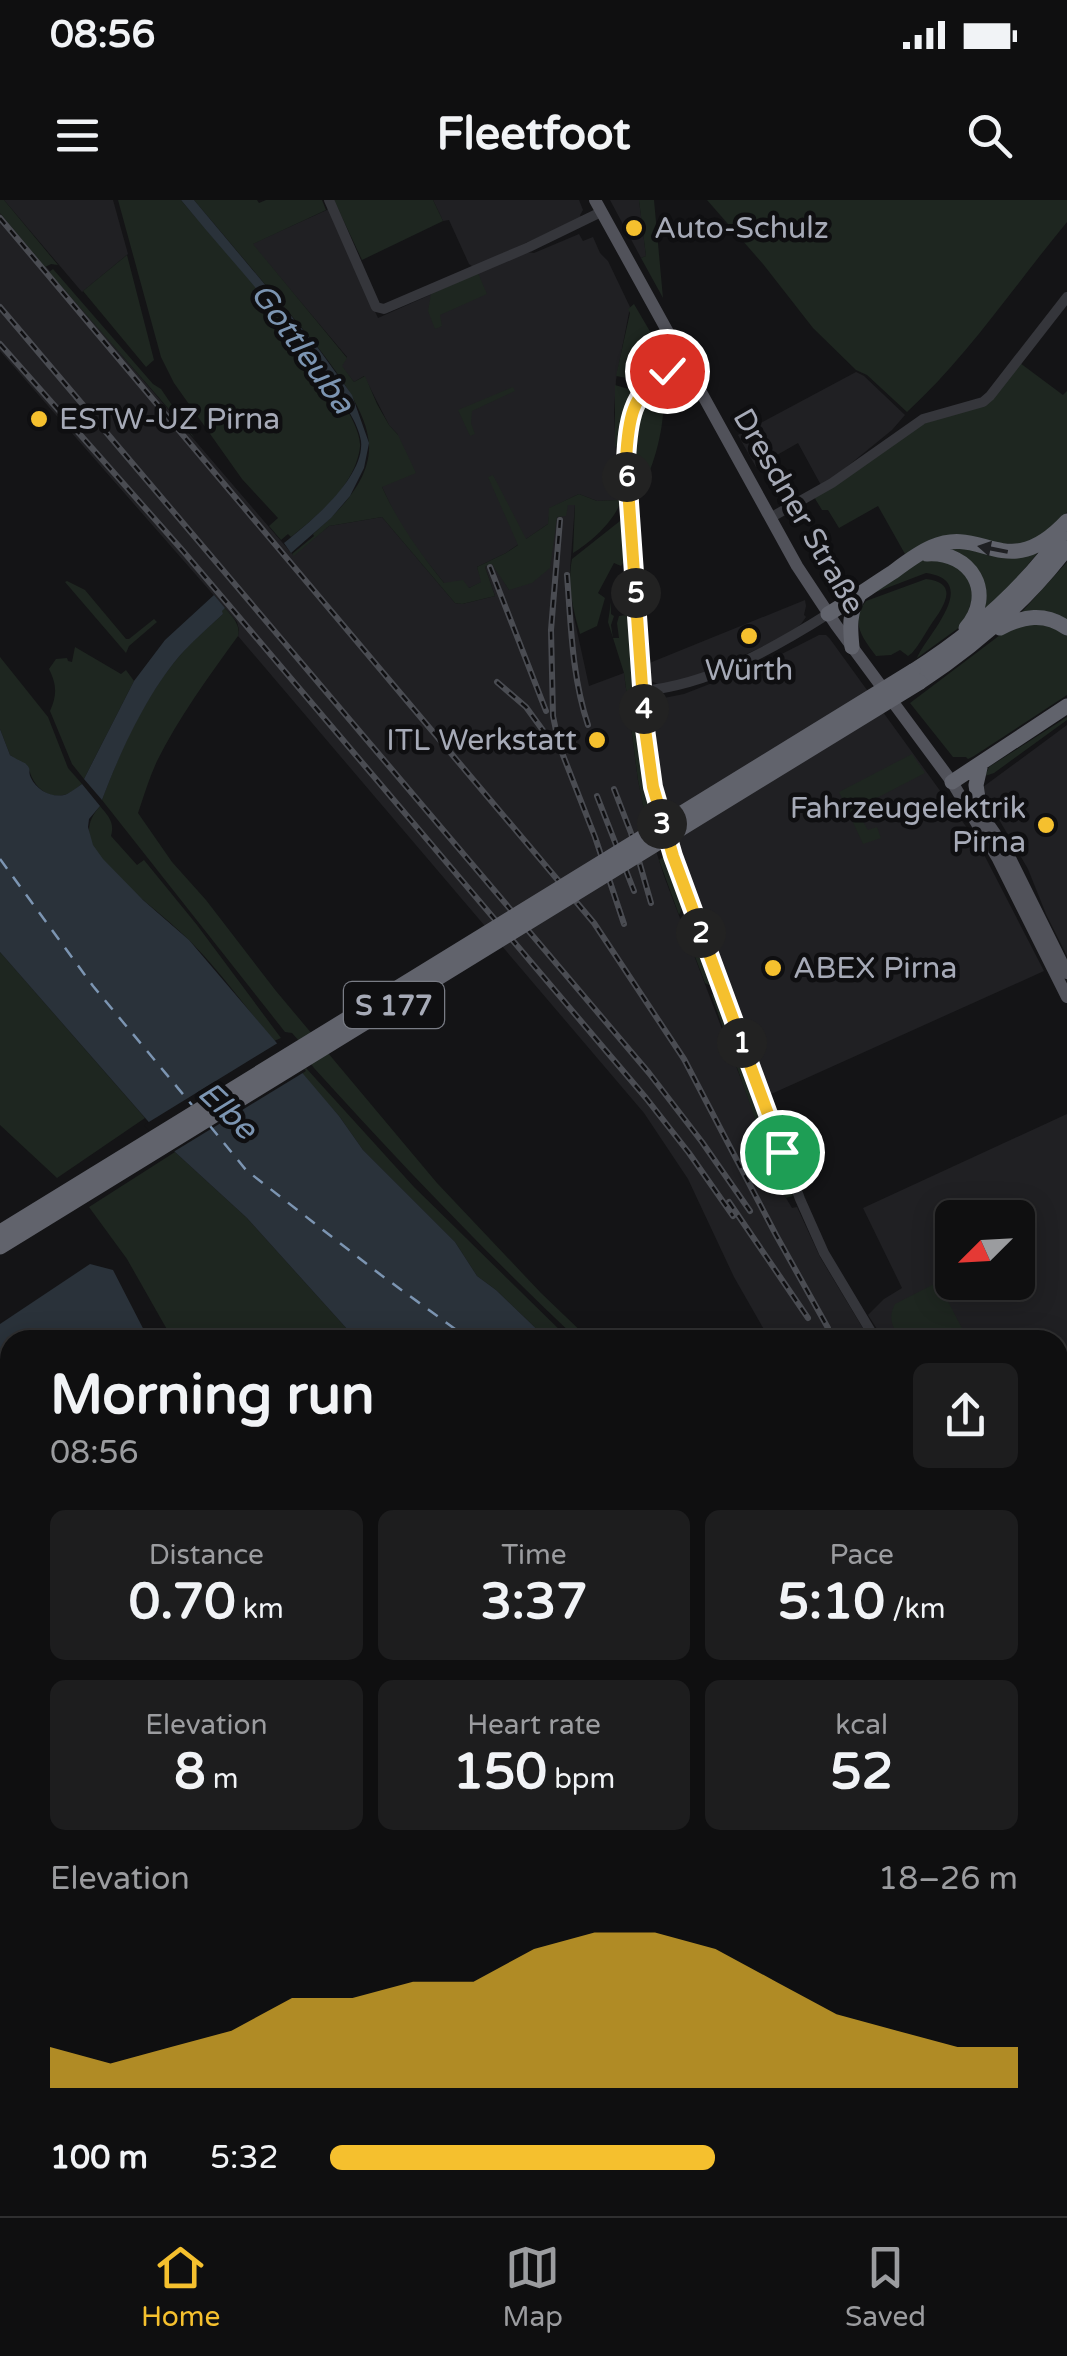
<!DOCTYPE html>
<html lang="en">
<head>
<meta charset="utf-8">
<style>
	body { margin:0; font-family:"Varela Round",sans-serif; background:#1d1d1e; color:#f1f3f6; height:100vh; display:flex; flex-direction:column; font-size:38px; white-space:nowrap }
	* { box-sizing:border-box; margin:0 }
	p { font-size:32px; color:#9b9c9f }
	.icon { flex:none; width:55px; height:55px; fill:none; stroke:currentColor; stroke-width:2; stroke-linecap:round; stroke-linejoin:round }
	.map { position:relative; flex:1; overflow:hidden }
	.details { position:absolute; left:0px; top:1130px; width:1068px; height:888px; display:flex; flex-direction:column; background:#0f0f10; border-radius:30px 30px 0 0; box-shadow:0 5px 25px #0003,0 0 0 2px #2f2f30 }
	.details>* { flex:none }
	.needle { width:65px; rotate:246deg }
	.fabs { position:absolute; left:935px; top:1000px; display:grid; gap:20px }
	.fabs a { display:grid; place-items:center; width:100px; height:100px; border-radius:15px; background:#0f0f10; box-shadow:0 5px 25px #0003,0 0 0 2px #2f2f30; font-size:50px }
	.pin { position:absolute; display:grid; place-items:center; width:85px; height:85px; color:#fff; margin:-42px; border:5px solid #fff; border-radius:50%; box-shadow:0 2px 10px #0007 }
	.km { position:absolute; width:50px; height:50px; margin:-25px; border-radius:50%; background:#222; color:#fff; font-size:28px; line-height:50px; text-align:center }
	.round { display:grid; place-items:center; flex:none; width:105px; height:105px; border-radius:15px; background:#1d1d1e }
	.summary { display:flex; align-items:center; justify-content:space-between; height:170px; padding:0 50px }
	h1 { font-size:55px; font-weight:700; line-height:75px }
	.metrics { display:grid; grid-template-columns:repeat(3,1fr); gap:15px; height:170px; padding:10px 50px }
	.metrics div { display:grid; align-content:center; border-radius:15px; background:#1d1d1e; text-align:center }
	.metrics b { font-size:50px; font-weight:700 }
	.metrics small { font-size:28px; font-weight:400 }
	.metrics p { font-size:28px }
	.chart { height:280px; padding:20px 50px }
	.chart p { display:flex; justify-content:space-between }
	.chart svg { width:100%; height:180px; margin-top:10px; fill:#f5c02e; opacity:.7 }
	ul { padding:0 50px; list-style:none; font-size:32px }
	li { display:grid; grid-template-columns:160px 120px 1fr; align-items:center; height:75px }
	li i { height:25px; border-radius:12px; background:#f5c02e }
	.status { display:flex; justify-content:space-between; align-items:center; height:70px; padding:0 50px; background:#0f0f10; direction:ltr }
	.status svg { height:28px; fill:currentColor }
	header { display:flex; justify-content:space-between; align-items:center; height:130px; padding:0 50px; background:#0f0f10; font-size:45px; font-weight:700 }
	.tab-bar { display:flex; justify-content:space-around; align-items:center; height:140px; border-top:2px solid #2f2f30; background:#0f0f10; font-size:28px; color:#9b9c9f }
	.tab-bar a { display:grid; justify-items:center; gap:5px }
	.tab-bar .selected { color:#f5c02e }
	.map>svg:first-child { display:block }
	.built { fill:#202023; fill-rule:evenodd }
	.green { fill:#1e2620 }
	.water { fill:#2a323a }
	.pier { fill:#141416 }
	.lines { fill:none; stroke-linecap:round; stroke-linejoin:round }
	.ferry { stroke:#7c95b2; stroke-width:2.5; stroke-dasharray:12 10; stroke-linecap:butt }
	.minor-tunnel { stroke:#313236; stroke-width:10; stroke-dasharray:10 5; stroke-linecap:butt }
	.minor { stroke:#35363b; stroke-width:10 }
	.major { stroke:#51525a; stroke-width:12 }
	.highway { stroke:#61636c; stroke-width:15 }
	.rail-casing { stroke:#4a4c52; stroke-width:6 }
	.rail { stroke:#0f0f11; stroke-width:2.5; stroke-dasharray:8; stroke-linecap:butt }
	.highway-bridge { stroke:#61636c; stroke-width:15 }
	.oneway { fill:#1f2023 }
	.route-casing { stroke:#fff; stroke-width:20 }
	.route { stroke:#f5c02e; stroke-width:12 }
	.poi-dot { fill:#f5c02e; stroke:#0f0f11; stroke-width:4 }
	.labels { text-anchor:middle; stroke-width:9; stroke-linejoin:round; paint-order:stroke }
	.shield { fill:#0f0f11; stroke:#797c85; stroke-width:2.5 }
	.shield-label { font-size:28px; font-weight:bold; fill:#a6aab7 }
	.poi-label { font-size:30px; fill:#a6aab7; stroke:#0f0f11; text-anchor:start }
	.street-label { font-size:30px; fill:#a6aab7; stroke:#0f0f11 }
	.water-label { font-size:32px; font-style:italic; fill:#7c95b2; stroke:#0f0f11 }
</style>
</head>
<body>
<div class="status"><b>08:56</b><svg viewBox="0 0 49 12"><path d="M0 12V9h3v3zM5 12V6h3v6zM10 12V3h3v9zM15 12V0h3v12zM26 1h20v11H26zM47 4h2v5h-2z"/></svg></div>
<header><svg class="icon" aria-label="menu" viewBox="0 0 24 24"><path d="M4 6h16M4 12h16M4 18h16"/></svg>Fleetfoot<svg class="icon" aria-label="search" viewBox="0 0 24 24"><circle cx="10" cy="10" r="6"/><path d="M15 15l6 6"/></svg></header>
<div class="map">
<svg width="1067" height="2016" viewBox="0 0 1067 2016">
	<rect width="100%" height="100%" fill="#141416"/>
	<path class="built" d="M4,0H113L128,54L82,92Z
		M433,0H579L583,10L580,15L581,18L473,67L469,64L449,20L443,21Z
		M610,0H639L646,56L641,58Z
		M329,9L378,118L526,52L534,53L579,34L583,41L593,37L600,53L608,61L630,107L616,180L614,212L618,300L597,301L579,294L550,308L548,324L506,353L477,367L482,382L469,388L444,383L409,339L397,319L382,287L398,235L389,225L364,176L354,182L341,166L347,157L252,44Z
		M0,13L293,355L329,326L382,317L455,403L462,404L495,396L485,367L493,363L509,390L557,316L568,305L575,304L570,370L572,408L589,486L624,473L638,580L646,619L664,676L786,998L792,1008L797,1007L820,1057L870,1140H770L734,1077L688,979L644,913L238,436L239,430L237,422L225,408L0,151Z
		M856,172L864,176L905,215L892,230L822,287L798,243L756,267L738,235Z
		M805,400L806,406L804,415L806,417L801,424L786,436L699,476L660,485L649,480L647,464Z
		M819,435H826L830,439L978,643L1044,771L769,895L684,667L663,597L654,548L651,506L653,502L659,499L684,494L766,462Z
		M1067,525V756L1046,714L1028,669L987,599L983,587Z
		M1067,914V1200L1058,1205V1140H884L868,1115L884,1099L902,1088L863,1008ZM952,1018H1018V1082H952Z
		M1067,1218V1412L1058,1414V1223Z
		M1058,1499L1067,1533V1557L1058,1567Z
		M1058,1625L1067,1650V2016H1048L1044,2008H1058Z"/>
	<path class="green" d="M0,0H4L58,65L51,64L45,67L0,13Z
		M118,0H181C215,41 365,203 360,247C355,286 319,314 291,337L288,334L281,340L269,326L278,318L242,279L174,183L161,157Z
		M194,0H257L259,3L266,0H322L326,10L253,44L347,158L342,166L354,182L365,176L377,204L389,225L398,235L416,273L382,287C400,326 418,350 444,383L463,380L469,388L481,382L477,367L506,353L518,345L488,277L493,275L526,339L548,324L549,308L579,294L597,301L618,300L616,265C642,295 600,337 573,353L575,305H568L566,316L557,317L550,368L532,383L509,390L492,364L485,367L495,396L462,404L455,403L382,317L329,326L294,356L292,354L314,336L313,334C338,312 371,281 369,244C367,198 303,130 274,95C248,64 221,32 194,0Z
		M334,0H433L443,21L362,60Z
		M639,0H654L663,98L641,58L646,56Z
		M707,0H1067V22C1014,86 968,156 907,212L867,175L856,170L813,128L763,64Z
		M127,55L154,160L146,167L83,91Z
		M53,69L153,184L161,189L195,239L49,72Z
		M478,73L487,94L440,115L442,126L435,129L428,111L431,94Z
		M634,104L662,152C663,168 653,174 642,185L639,186L627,178L616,176L630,113L628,109Z
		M1020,163L1063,195L1067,191V312L1057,327L1033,344L930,343L905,354L878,306L839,328L828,310H822L814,297L916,226L971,209Z
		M663,180C667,222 656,264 636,301C633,248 626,222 663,180Z
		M615,185L632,190L633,195L621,243L615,247Z
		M513,187L515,191L472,211L471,223L475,234L470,236L458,210Z
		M625,317L627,327L623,328V335L627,336L628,356L621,366L614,363L598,393L605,398L597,426L580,434C573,409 567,385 572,359Z
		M950,346L1041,349L1014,381L982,413L984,400L945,352Z
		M927,359L959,364L975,390L964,424L917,458C925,437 983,381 926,373L871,394L920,361Z
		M1067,362V419L1047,411L1019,415Z
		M926,379C962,383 942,409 930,426C924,435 919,445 912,453L908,456L900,450L891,455L876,456C863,438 849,422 866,401Z
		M67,381L85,390L126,439H129L154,419L157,422L129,446L126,453L65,382Z
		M624,385L630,390L641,544L653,610L645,615L638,580L624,473L608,422L611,402V414L614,416L611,425L613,438H619L617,423L619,416L626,415Z
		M225,408C232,417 241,424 238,436C209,476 179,517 157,561C149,578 144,596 138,613L172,662L206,700L276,791L437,983L541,1093L590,1140H578C486,1053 399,962 314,868L311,864L315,859L292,833L285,832L102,600C120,551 147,492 182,453C194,439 209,427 223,414L221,411Z
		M1041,421L1067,435V495L974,556L968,559L966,557H953L910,503L1008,429Z
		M75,447L121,474L126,470L134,481L84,579L72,564L50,511C57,495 57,485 49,469L56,459L67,458L68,461L72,462Z
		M0,457L48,517L68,568L82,584C77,587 73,592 67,594C48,601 33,586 29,569L10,555L0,529Z
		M1067,517V520L994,573L985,576L989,567Z
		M912,554L925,573L867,603L865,614L861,618L868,630L877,627L881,638L863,644L839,592Z
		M100,606C108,616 115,622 111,636L137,665L144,660L197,725L281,838L274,841C246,808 220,771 189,740C161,712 115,682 94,648C85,631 89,619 100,606Z
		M667,654L685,701L679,715L659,660Z
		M687,710L716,787L715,788L705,783L683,725Z
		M0,752L145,918L57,978L0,925Z
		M711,794L721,799L793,996L786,998L768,955Z
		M306,868L414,987L570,1140H548L496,1090L477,1076L455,1042L363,950L339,916L300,872Z
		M175,952L247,1018L357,1140H173L127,1059L89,1007Z
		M938,1082L968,1140H901C893,1127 887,1119 895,1104Z
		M10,1862V2008H252L123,2010L102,2016H0V1864Z
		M311,2008H371V2016H332Z
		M556,2008H857L858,2016H560Z"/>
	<path class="water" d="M181,0H194L318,148L352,195L369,243L364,268L350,296L331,318L291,353L284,343C309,323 365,278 361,241C358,222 343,202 332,186C287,120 232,62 181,0Z
		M214,395L225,408L222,411L223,414C210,426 196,438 184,451C149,489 120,552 102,600L84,579L134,481L165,440Z
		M0,529L10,555C11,556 24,563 25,563C33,571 27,569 31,578C37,591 54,599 67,594C73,591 77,587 82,584L100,606L89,619L88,627L93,645L103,659L143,700L189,740L339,916L363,950L455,1042L477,1076L496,1090L548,1140H357L247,1018L175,952L0,752Z
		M90,1064L113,1070L149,1140H10V1303L0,1284V1124Z
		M0,1508L10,1533V1841L0,1844Z
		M252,2008L251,2016H102L123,2010Z
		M265,2008H311L332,2016H264Z
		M857,2008H998L1002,2016H858Z"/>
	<path class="pier" d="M281,841L306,871L170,954L144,925Z"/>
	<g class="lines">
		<path class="ferry" d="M0,659L93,786L192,905
			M210,926L246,970L381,1075L470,1140
			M960,2008L962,2016"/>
		<path class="minor-tunnel" d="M1058,1592L1067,1581"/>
		<path class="minor" d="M329,0L376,107L384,109L529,47L601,12
			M666,133L668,157L656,178L643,192L628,222L626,260L645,529L653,587L673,656L800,999L824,1053L876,1140
			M657,177L673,169L691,173
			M770,318L832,283L923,219L983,202L990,196L1067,97
			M643,491C710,484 771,450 828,414
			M1058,1215L1067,1209
			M0,1405L10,1425
			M1058,1461L1067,1477
			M1040,2008L1043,2016
			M257,2016L258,2008"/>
		<path class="major" d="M595,0L797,366L836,425L952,582L998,659L1067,797
			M975,605L1005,648L1067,773"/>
		<path class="highway" d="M927,354C971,351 996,393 966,428
			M828,414C850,401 871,386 893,372C905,363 918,353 932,347C983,324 1007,385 1067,321
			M1000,428C1023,416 1045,412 1067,428
			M852,447C850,427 849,413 859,395
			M913,471C970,435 1023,389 1062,334
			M920,482C976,445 1026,402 1067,348
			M952,582L1067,506
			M980,611L976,585L981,563"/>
		<g class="rail-casing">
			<path id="rail" d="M0,18L594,723L684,859L776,1035L828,1128
				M0,107L649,873L702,942L750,1011
				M0,144L183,351L646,898L689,953L733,1016
				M560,320L551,430L553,516L559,545L595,637L624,724
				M490,367L546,511
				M567,375C571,426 572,477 588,525
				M497,482L526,507L547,536
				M614,589L631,633L651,703
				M597,596L634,691
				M729,1002L808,1118
				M1058,1549L1067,1575
				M1058,1582L1067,1610"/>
		</g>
		<use href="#rail" class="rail"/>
		<path class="highway-bridge" d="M0,1032L913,471
			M0,1047L920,482"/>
	</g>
	<defs><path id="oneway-solid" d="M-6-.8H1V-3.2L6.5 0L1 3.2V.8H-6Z" transform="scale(2.5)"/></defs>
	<use class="oneway" href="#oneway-solid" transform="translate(993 349) rotate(-169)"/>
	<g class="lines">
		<g class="route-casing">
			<path id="route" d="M667,171C631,192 628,222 626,260L645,529L653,587L673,656L782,952"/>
		</g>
		<use href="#route" class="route"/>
	</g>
	<g class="poi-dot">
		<circle cx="634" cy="28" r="10"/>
		<circle cx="39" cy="219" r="10"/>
		<circle cx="749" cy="436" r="10"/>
		<circle cx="597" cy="540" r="10"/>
		<circle cx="1046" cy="625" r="10"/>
		<circle cx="773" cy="768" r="10"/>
	</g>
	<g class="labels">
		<rect class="shield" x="344" y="782" width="100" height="46" rx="8"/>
		<g class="shield-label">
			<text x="394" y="815">S 177</text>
		</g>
		<g class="poi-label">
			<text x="654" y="38">Auto-Schulz</text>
			<text x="59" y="229">ESTW-UZ Pirna</text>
			<text x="749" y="480" text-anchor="middle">Würth</text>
			<text x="577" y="550" text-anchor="end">ITL Werkstatt</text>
			<text x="1026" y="618" text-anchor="end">Fahrzeugelektrik<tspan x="1026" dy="34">Pirna</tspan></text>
			<text x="793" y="778">ABEX Pirna</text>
		</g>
		<g class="street-label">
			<text transform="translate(799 311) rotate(60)" y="10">Dresdner Straße</text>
		</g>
		<g class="water-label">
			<text transform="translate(303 148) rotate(54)" y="11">Gottleuba</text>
			<text transform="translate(228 910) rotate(44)" y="11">Elbe</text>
		</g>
	</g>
</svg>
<div class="fabs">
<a><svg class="needle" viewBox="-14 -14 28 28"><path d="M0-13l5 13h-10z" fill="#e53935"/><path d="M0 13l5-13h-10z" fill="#9b9c9f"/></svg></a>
</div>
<div class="pin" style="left:782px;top:952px;background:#1e9e55"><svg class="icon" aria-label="arrive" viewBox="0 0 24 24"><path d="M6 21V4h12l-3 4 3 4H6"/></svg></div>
<div class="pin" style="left:667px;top:171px;background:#d93025"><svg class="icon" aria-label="check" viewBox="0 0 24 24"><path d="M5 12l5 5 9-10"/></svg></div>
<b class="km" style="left:742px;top:843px">1</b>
<b class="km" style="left:701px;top:733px">2</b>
<b class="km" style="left:662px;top:624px">3</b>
<b class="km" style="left:644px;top:509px">4</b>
<b class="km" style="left:636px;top:393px">5</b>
<b class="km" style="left:627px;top:277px">6</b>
<section class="details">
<div class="summary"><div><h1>Morning run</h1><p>08:56</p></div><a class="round"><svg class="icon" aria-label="share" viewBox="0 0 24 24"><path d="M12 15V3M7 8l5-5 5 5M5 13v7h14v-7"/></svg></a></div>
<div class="metrics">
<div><p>Distance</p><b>0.70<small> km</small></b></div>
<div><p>Time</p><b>3:37</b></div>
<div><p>Pace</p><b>5:10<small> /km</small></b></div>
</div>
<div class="metrics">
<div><p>Elevation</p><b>8<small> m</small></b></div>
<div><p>Heart rate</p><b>150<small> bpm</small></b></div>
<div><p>kcal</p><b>52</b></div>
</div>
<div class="chart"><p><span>Elevation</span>18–26 m</p>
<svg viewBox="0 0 160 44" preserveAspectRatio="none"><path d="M0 44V34L10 38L20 34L30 30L40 22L50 22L60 18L70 18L80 10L90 6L100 6L110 10L120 18L130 26L140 30L150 34L160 34V44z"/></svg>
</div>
<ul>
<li><b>100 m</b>5:32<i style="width:56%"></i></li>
</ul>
</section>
</div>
<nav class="tab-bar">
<a class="selected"><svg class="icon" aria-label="home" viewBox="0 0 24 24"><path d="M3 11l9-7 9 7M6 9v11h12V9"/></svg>Home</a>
<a><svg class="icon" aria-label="map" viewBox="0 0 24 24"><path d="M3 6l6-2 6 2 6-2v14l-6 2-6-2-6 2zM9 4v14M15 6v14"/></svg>Map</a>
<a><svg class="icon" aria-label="saved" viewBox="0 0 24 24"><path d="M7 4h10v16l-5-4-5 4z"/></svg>Saved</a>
</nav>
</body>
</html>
